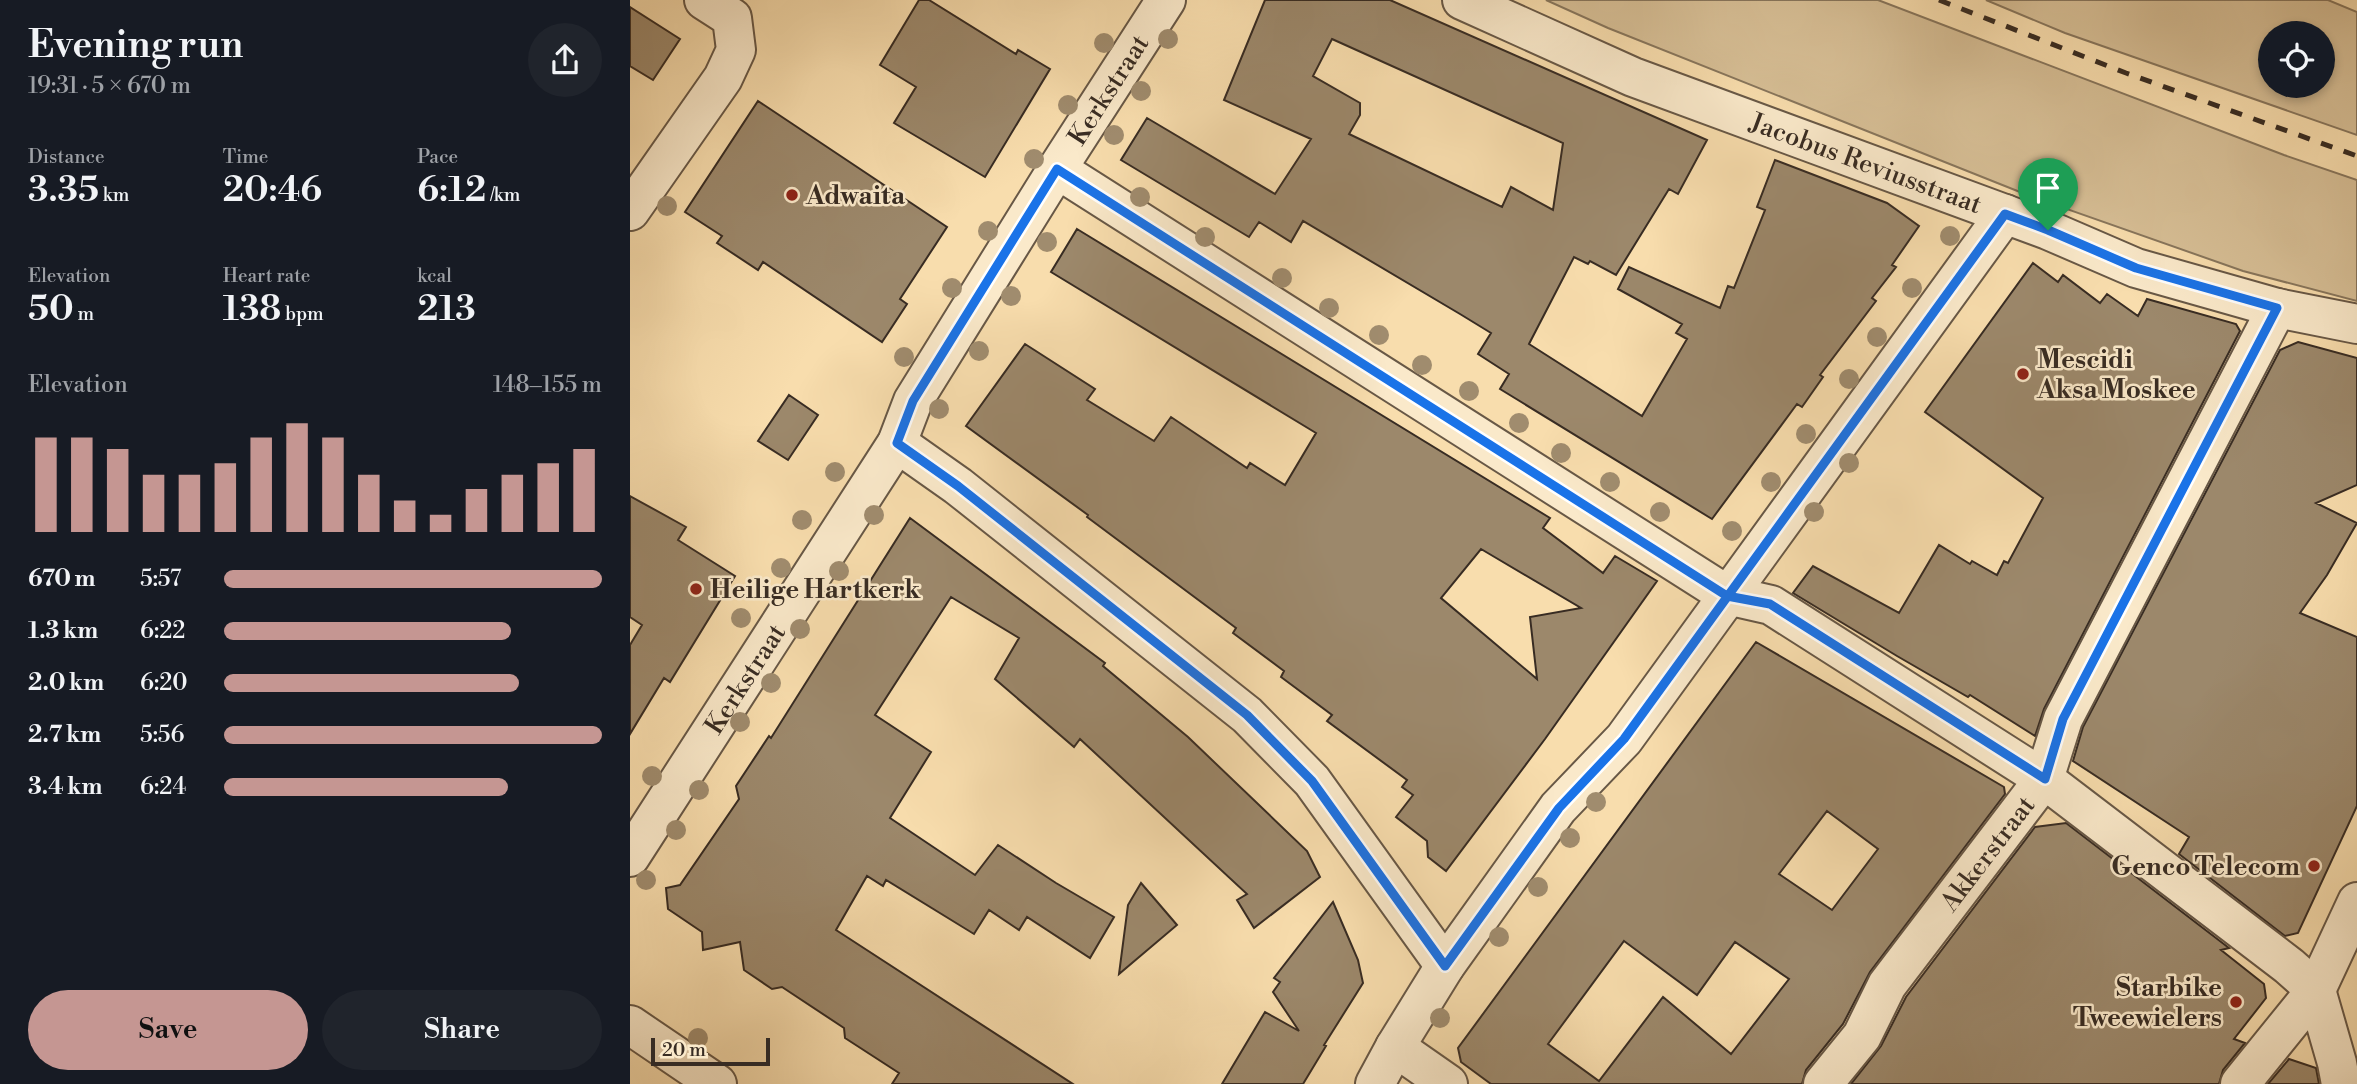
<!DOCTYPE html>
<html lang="en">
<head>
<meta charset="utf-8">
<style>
	body { margin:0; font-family:"Libre Bodoni",serif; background:#20242c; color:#f1f3f6; height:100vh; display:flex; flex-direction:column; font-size:26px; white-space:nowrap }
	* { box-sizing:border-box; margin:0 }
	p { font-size:23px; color:#9ea1a6 }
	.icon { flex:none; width:38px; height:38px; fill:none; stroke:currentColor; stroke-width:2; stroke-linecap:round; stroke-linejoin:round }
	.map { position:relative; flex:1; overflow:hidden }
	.panel { display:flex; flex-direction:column; background:#171b24; width:630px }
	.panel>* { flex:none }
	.tools { position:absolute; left:1628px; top:21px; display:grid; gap:14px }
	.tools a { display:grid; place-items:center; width:77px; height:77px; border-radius:50%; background:#171b24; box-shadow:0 4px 10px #0003; font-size:35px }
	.scale { position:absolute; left:21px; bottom:18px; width:119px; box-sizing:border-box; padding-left:7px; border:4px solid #382c23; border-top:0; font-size:19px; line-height:24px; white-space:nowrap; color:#382c23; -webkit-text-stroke:5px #fae9ca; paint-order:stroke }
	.pin { position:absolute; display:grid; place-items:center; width:60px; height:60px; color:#fff; margin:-72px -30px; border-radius:50% 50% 50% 0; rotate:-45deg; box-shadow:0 0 7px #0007 }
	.pin .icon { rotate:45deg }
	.round { display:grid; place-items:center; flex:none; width:74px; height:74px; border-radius:37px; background:#20242c }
	.headline { display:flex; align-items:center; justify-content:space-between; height:119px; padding:0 28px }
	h1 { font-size:38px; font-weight:600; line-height:52px }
	.metrics { display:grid; grid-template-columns:repeat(3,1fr); gap:10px; height:119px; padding:7px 28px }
	.metrics div { display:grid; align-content:center }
	.metrics b { font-size:35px; font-weight:600 }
	.metrics small { font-size:19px; font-weight:400 }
	.metrics p { font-size:19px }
	.chart { height:196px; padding:14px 28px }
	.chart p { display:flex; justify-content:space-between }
	.chart svg { width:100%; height:126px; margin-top:7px; stroke:#c59692; stroke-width:6 }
	.button { display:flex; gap:14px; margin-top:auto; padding:14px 28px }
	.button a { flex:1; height:80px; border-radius:42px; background:#c59692; color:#111; font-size:28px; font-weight:600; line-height:80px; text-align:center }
	.button a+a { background:#20242c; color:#f1f3f6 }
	ul { padding:0 28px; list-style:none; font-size:23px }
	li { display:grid; grid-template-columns:112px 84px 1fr; align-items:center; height:52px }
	li i { height:18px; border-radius:9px; background:#c59692 }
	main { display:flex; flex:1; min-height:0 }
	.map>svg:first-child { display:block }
	.green { fill:#d7bf96; stroke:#88765c; stroke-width:2; fill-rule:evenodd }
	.building { fill:#9c886b; stroke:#382c23; stroke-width:2; fill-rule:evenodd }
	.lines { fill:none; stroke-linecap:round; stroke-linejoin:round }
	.minor-casing { stroke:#685846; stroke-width:42 }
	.minor { stroke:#fae9ca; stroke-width:38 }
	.rail { stroke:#382c23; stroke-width:5; stroke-dasharray:12 12; stroke-linecap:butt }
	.tree { fill:#a08c6e }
	.route-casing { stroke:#fff; stroke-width:14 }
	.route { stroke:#1a73e8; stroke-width:9 }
	.poi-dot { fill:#8f2418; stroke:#fae9ca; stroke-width:2.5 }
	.labels { text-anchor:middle; stroke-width:5; stroke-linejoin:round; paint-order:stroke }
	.street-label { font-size:26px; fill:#382c23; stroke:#fae9ca }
	.poi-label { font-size:26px; font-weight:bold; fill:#382c23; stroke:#fae9ca; text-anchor:start }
</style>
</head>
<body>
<main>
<section class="panel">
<div class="headline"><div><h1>Evening run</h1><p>19:31 · 5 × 670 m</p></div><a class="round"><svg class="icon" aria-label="share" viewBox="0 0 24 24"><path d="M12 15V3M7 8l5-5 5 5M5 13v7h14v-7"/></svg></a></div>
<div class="metrics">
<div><p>Distance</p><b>3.35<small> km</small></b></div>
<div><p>Time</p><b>20:46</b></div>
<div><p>Pace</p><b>6:12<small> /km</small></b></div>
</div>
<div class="metrics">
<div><p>Elevation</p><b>50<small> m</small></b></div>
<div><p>Heart rate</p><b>138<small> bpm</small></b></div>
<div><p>kcal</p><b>213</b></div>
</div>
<div class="chart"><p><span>Elevation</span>148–155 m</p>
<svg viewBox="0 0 160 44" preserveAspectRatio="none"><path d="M5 44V11M15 44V11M25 44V15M35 44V24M45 44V24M55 44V20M65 44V11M75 44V6M85 44V11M95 44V24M105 44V33M115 44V38M125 44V29M135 44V24M145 44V20M155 44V15"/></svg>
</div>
<ul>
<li><b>670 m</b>5:57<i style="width:100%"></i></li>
<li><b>1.3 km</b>6:22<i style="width:76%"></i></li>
<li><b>2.0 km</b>6:20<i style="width:78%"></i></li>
<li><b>2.7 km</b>5:56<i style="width:100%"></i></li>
<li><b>3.4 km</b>6:24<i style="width:75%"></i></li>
</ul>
<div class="button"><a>Save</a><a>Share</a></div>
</section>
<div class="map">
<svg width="1727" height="1084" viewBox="0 0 1727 1084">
	<rect width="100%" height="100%" fill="#f8ddad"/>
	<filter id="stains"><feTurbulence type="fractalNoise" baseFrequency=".00286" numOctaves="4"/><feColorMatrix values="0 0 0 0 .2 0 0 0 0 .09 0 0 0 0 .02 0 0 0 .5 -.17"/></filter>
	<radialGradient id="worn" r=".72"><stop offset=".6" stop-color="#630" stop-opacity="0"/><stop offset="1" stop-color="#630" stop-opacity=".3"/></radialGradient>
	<path class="green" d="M916,0H1248L1654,155L1727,180V301L1613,271L1400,196L978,28Z
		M1356,0H1698L1727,12V135L1435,33ZM1640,33H1692V86H1640Z"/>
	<path class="building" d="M289,0H299L386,54L388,50L420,69L355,177L264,123L286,87L250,65Z
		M635,0H760L1077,140L1048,194L1039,189L986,275L960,261L958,264L944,257L899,344L1012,416L1057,339L1046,333L1052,324L988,289L999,267L1090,308L1098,286L1104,288L1135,210L1127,207L1145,160L1257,203L1289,226L1262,265L1266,267L1242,298L1246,301L1190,375L1193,377L1172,407L1167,404L1082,519L870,389L879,374L848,354L861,333L830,314L673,221L661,242L629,222L619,237L491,160L517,118L645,194L681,139L594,100ZM702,39L933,143L923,210L881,187L872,207L719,134L730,115V103L683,76Z
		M0,7L50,39L23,80L0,66Z
		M128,101L317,227L270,299L277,304L252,342L133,262L128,270L87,243L92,236L55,212Z
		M447,229L920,518L913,528L973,573L985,556L1027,581L915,739L816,871L798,857L797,841L766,817L783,795L772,787L777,780L697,721L702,715L651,677L654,671L603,633L606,628L457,517L458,515L336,426L395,344L465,389L457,400L524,441L541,417L617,468L620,463L655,485L686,433L421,272ZM851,549L951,608L900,617L907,679L811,598Z
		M1403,263L1428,282L1433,275L1470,303L1477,294L1508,316L1517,299L1606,324L1610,331L1414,709L1405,736L1340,695L1338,697L1267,656L1163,593L1183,566L1269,613L1309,545L1340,564L1342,561L1367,575L1374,561L1378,563L1413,498L1295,412Z
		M1668,342L1727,358V485L1686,503L1727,523L1697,575L1670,613L1727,637V806L1668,933L1655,936L1549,854L1559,837L1443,761L1453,727L1650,350Z
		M159,395L188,415L158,460L128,441Z
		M0,496L56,527L48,540L105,576L40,682L34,678L0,734V645L12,625L0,617Z
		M280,518L475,663L473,666L558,737L677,851L690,877L624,928L607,900L617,894L450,739L444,747L365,679L389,638L321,597L245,715L301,752L260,818L345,875L368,845L426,883L484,917L460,958L397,917L389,930L359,910L344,934L256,880L253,886L237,876L206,930L443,1084H262L269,1073L215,1038L214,1028L152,987L142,989L114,970L110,942L73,950L72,932L38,909L36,888L50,885L109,799L106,786L139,736L141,738Z
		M1126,642L1374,787L1375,794L1240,972L1213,1024L1176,1070L1172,1084H861L831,1062L828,1048ZM1197,811L1248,849L1202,910L1149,874ZM994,941L1067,995L1105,942L1159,979L1101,1054L1033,997L969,1081L918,1044Z
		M1436,823L1599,948L1591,950L1634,984L1636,998L1604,1039L1615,1043L1593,1070L1589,1084H1221L1251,1046L1276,997L1405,827Z
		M511,883L547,925L489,974L498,905Z
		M703,902L728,960L733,983L694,1045L696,1046L673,1084H592L635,1012L669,1031L643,992L650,982L644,978Z
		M1659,1059L1686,1068L1689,1084H1638Z"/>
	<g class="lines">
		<g class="minor-casing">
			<g id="minor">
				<path id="s1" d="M832,0L1003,77L1418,230L1506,268L1647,308L1727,324"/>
				<path d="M427,169L1097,595L1141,605L1414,779L1659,966L1686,990"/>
				<path d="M0,211L93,78L106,50L102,18L74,0"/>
				<path d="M267,443L328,486L617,715L682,781L815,966"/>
				<path id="s2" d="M0,857L267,443L283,401L427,169L536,0"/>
				<path d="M1686,990L1707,1063L1711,1084"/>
				<path d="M0,1025L87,1084"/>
				<path d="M765,1047L818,1084"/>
				<path d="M745,1084L765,1047L815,966L928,808L994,739L1375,214"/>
				<path id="s3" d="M1193,1084L1232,1036L1257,985L1414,779L1433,719L1647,308"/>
				<path d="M1610,1084L1686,990L1727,902"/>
			</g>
		</g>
		<use href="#minor" class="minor"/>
		<path class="rail" d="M1309,0L1496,73L1727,156"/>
	</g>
	<g class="tree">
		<circle cx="538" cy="39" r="10"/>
		<circle cx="474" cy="43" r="10"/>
		<circle cx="511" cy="91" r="10"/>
		<circle cx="438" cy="105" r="10"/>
		<circle cx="484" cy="135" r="10"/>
		<circle cx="404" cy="159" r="10"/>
		<circle cx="510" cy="197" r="10"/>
		<circle cx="37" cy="206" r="10"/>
		<circle cx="358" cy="231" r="10"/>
		<circle cx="1320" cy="236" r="10"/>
		<circle cx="575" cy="237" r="10"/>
		<circle cx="417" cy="242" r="10"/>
		<circle cx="652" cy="278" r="10"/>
		<circle cx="322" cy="288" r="10"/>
		<circle cx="1282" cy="288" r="10"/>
		<circle cx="381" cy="296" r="10"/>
		<circle cx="699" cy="308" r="10"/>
		<circle cx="749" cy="335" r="10"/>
		<circle cx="1247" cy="337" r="10"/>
		<circle cx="349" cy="351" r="10"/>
		<circle cx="274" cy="357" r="10"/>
		<circle cx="792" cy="365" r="10"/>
		<circle cx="1219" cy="379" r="10"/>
		<circle cx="839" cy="391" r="10"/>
		<circle cx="309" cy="409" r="10"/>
		<circle cx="889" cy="423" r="10"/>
		<circle cx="1176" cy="434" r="10"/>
		<circle cx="931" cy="453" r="10"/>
		<circle cx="1219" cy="463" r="10"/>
		<circle cx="205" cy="472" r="10"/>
		<circle cx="980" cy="482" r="10"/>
		<circle cx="1141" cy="482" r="10"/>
		<circle cx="1030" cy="512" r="10"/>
		<circle cx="1184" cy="512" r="10"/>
		<circle cx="244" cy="515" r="10"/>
		<circle cx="172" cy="520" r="10"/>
		<circle cx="1102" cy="531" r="10"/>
		<circle cx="151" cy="568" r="10"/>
		<circle cx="209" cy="571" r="10"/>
		<circle cx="111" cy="618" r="10"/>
		<circle cx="170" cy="629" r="10"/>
		<circle cx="141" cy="683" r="10"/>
		<circle cx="110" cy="722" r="10"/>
		<circle cx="22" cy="776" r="10"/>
		<circle cx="69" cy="790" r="10"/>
		<circle cx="966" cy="802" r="10"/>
		<circle cx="46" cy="830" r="10"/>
		<circle cx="940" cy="838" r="10"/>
		<circle cx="16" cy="880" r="10"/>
		<circle cx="908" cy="887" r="10"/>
		<circle cx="869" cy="937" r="10"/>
		<circle cx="810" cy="1018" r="10"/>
		<circle cx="68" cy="1038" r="10"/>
	</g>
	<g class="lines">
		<g class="route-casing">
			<path id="route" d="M1418,230L1375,214L994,739L929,808L815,966L682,781L617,715L328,486L267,443L283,401L427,169L1097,596L1140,604L1415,779L1433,719L1647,308L1506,268L1418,230"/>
		</g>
		<use href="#route" class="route"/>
	</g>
	<g class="poi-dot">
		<circle cx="162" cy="195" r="7"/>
		<circle cx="1393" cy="374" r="7"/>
		<circle cx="66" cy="589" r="7"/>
		<circle cx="1684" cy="866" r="7"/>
		<circle cx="1606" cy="1002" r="7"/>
	</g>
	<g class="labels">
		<g class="street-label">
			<text dy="9" stroke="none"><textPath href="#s2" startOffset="905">Kerkstraat</textPath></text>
			<text dy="9" stroke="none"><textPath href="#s1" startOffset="436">Jacobus Reviusstraat</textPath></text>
			<text dy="9" stroke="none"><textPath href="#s2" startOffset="212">Kerkstraat</textPath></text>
			<text dy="9" stroke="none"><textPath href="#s3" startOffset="284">Akkerstraat</textPath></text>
		</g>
		<g class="poi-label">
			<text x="176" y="204">Adwaita</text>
			<text x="1407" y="368">Mescidi<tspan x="1407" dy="30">Aksa Moskee</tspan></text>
			<text x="80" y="598">Heilige Hartkerk</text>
			<text x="1670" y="875" text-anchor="end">Genco Telecom</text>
			<text x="1592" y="996" text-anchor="end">Starbike<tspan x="1592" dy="30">Tweewielers</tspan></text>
		</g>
	</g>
	<rect width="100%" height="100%" filter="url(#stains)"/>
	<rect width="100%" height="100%" fill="url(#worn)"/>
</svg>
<div class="tools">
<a><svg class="icon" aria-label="locate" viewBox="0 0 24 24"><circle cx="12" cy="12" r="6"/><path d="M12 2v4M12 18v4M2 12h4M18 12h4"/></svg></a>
</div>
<div class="scale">20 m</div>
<div class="pin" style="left:1418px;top:230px;background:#1e9e55"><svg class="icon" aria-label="arrive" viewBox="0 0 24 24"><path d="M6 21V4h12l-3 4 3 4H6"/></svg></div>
</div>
</main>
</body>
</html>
